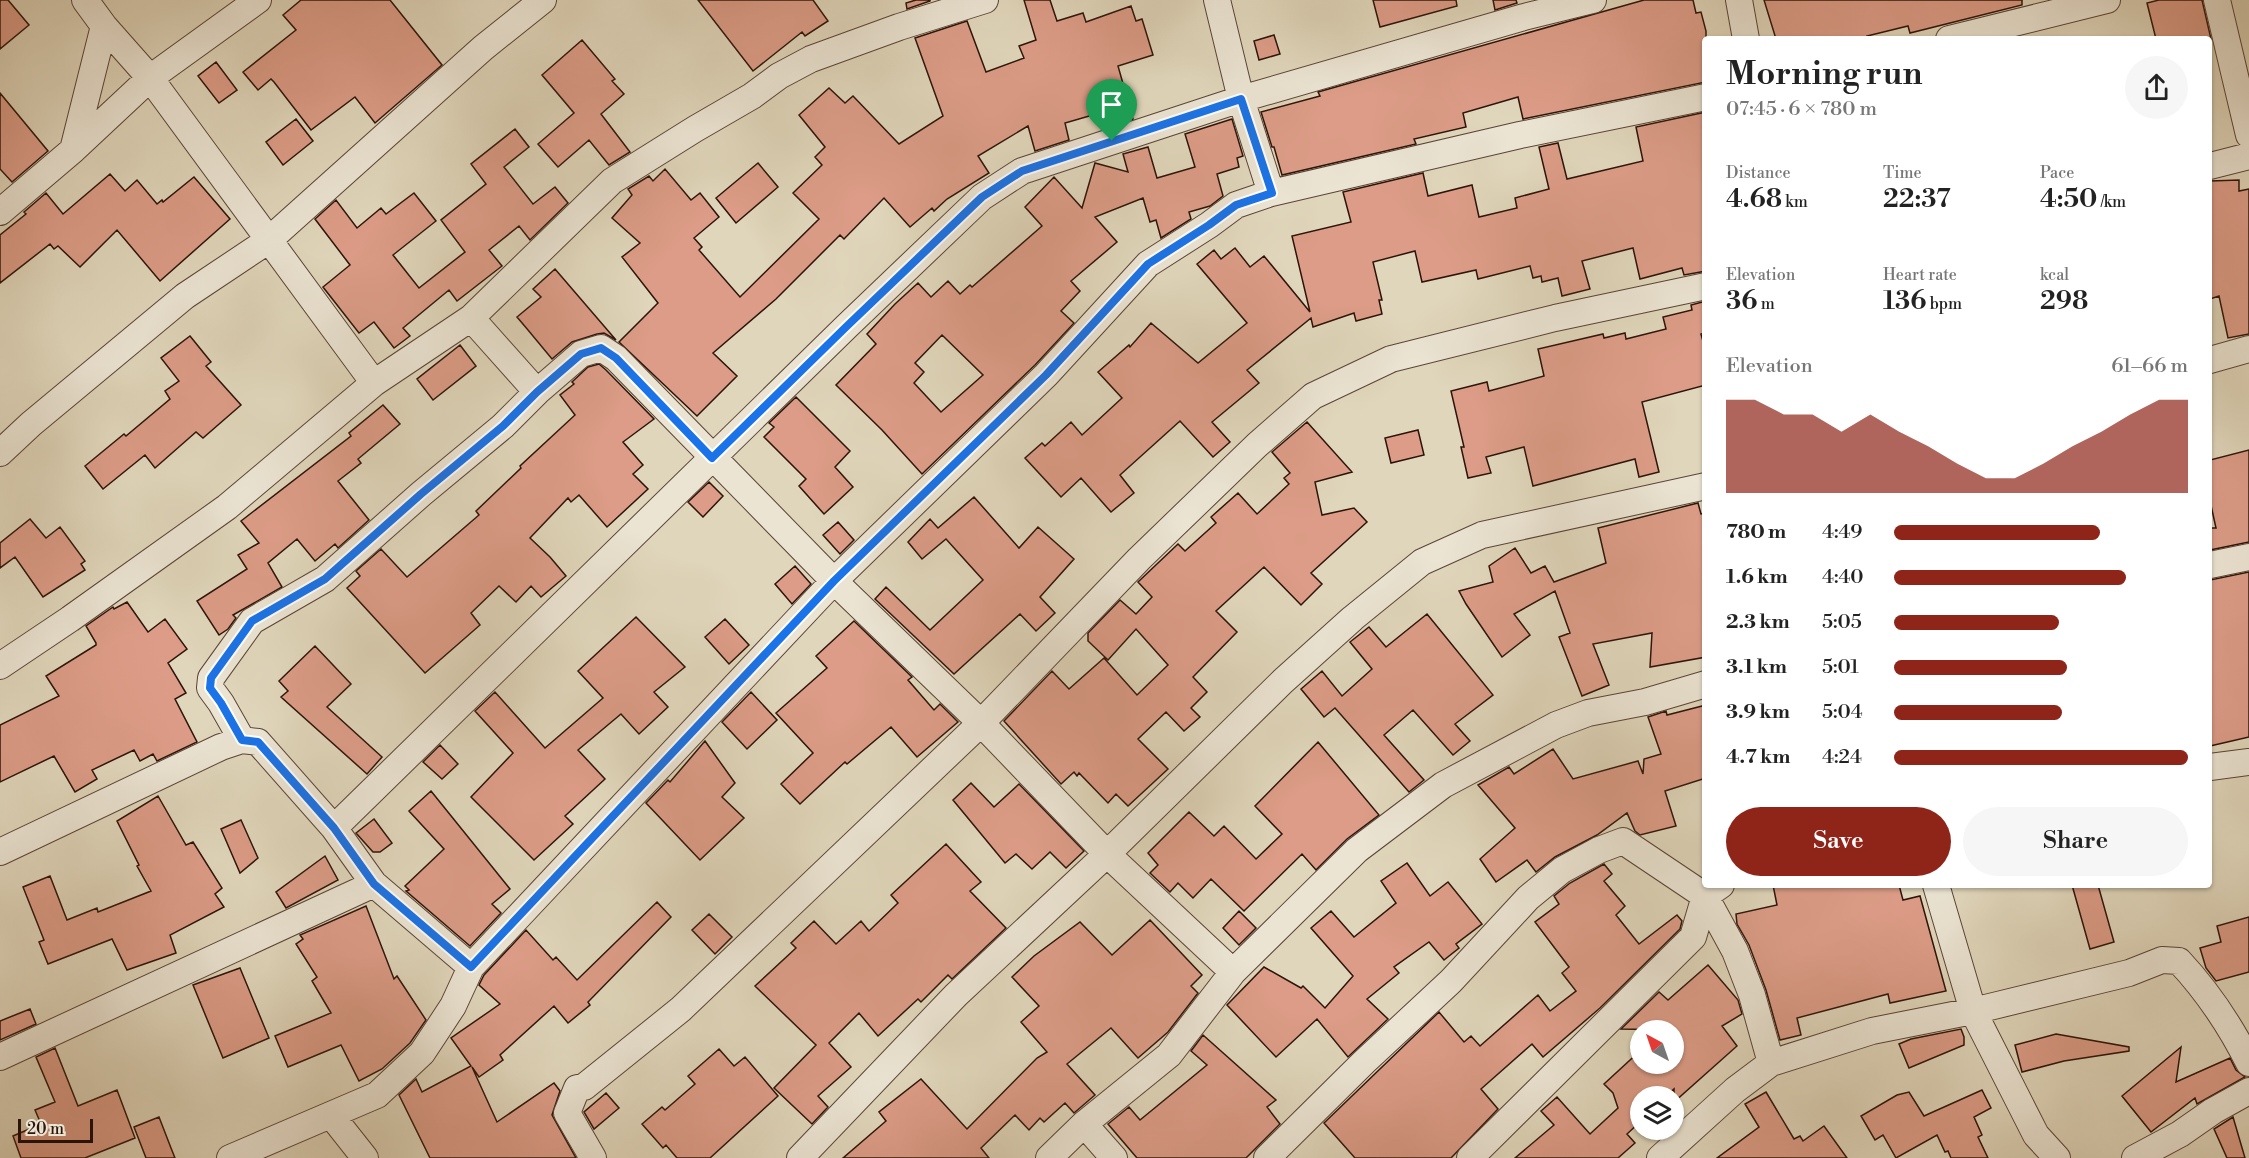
<!DOCTYPE html>
<html lang="en">
<head>
<meta charset="utf-8">
<style>
	body { margin:0; font-family:"Libre Bodoni",serif; background:#f6f6f6; color:#222; height:100vh; display:flex; flex-direction:column; font-size:22px; white-space:nowrap }
	* { box-sizing:border-box; margin:0 }
	p { font-size:20px; color:#767676 }
	.icon { flex:none; width:33px; height:33px; fill:none; stroke:currentColor; stroke-width:2; stroke-linecap:round; stroke-linejoin:round }
	.map { position:relative; flex:1; overflow:hidden }
	.panel { position:absolute; left:1702px; top:36px; width:510px; height:852px; display:flex; flex-direction:column; background:#fff; border-radius:6px; box-shadow:0 2px 4px #0004 }
	.panel>* { flex:none }
	.needle { width:39px; rotate:320deg }
	.buttons { position:absolute; left:1630px; top:1020px; display:grid; gap:12px }
	.buttons a { display:grid; place-items:center; width:54px; height:54px; border-radius:50%; background:#fff; box-shadow:0 2px 4px #0004; font-size:30px }
	.scale { position:absolute; left:18px; bottom:15px; width:75px; box-sizing:border-box; padding-left:6px; border:3px solid #2d140a; border-top:0; font-size:16px; line-height:21px; white-space:nowrap; color:#2d140a; -webkit-text-stroke:4px #ebe4d3; paint-order:stroke }
	.pin { position:absolute; display:grid; place-items:center; width:51px; height:51px; color:#fff; margin:-62px -26px; border-radius:50% 50% 50% 0; rotate:-45deg; box-shadow:0 0 6px #0007 }
	.pin .icon { rotate:45deg }
	.round { display:grid; place-items:center; flex:none; width:63px; height:63px; border-radius:32px; background:#f6f6f6 }
	.headline { display:flex; align-items:center; justify-content:space-between; height:102px; padding:0 24px }
	h1 { font-size:33px; font-weight:600; line-height:45px }
	.stats { display:grid; grid-template-columns:repeat(3,1fr); gap:9px; height:102px; padding:6px 24px }
	.stats div { display:grid; align-content:center }
	.stats b { font-size:26px; font-weight:600 }
	.stats small { font-size:16px; font-weight:400 }
	.stats p { font-size:16px }
	.chart { height:168px; padding:12px 24px }
	.chart p { display:flex; justify-content:space-between }
	.chart svg { width:100%; height:108px; margin-top:6px; fill:#8f2418; opacity:.7 }
	.action { display:flex; gap:12px; margin-top:auto; padding:12px 24px }
	.action a { flex:1; height:69px; border-radius:36px; background:#8f2418; color:#fff; font-size:24px; font-weight:600; line-height:69px; text-align:center }
	.action a+a { background:#f6f6f6; color:#222 }
	ul { padding:0 24px; list-style:none; font-size:20px }
	li { display:grid; grid-template-columns:96px 72px 1fr; align-items:center; height:45px }
	li i { height:15px; border-radius:8px; background:#8f2418 }
	.map>svg:first-child { display:block }
	.building { fill:#dc9c87; stroke:#2d140a; stroke-width:1.5; fill-rule:evenodd }
	.lines { fill:none; stroke-linecap:round; stroke-linejoin:round }
	.minor-casing { stroke:#5a4436; stroke-width:28 }
	.minor { stroke:#ebe4d3; stroke-width:26 }
	.route-casing { stroke:#fff; stroke-width:12 }
	.route { stroke:#1a73e8; stroke-width:8 }
</style>
</head>
<body>
<div class="map">
<svg width="2249" height="1158" viewBox="0 0 2249 1158">
	<rect width="100%" height="100%" fill="#e0d6bb"/>
	<filter id="stains"><feTurbulence type="fractalNoise" baseFrequency=".00333" numOctaves="4"/><feColorMatrix values="0 0 0 0 .2 0 0 0 0 .09 0 0 0 0 .02 0 0 0 .5 -.17"/></filter>
	<radialGradient id="worn" r=".72"><stop offset=".6" stop-color="#630" stop-opacity="0"/><stop offset="1" stop-color="#630" stop-opacity=".3"/></radialGradient>
	<path class="building" d="M0,0H8L29,25L0,49Z
		M301,0H390L442,65L375,123L355,97L311,130L274,82L271,79L258,90L243,72L296,30L283,15Z
		M698,0H813L828,21L805,36L802,32L753,71Z
		M916,0H930V1L907,9L906,3Z
		M1024,0H1050L1057,21L1083,13L1086,22L1131,6L1136,21L1142,19L1153,55L1118,66L1133,119L1114,125L1110,110L1065,123L1069,140L1035,151L1028,126L978,156L989,173L947,199L934,211L932,208L910,227L884,198L844,239L840,235L776,299L713,353L737,376L697,416L619,342L658,303L622,257L640,243L612,218L632,195L628,189L649,176L653,181L665,169L691,200L700,193L719,217L694,238L702,247L699,250L740,297L819,219L793,193L822,165L815,157L825,147L799,115L829,88L845,103L853,96L899,144L943,116L915,38L967,21L986,72L1024,58L1019,46L1036,40Z
		M1373,0H1456L1457,6L1380,27Z
		M1493,0H1516L1517,3L1495,10Z
		M1644,0H1693L1696,13L1701,12L1706,31V82L1523,119L1518,97L1463,113L1466,127L1414,139L1416,144L1282,175L1274,147H1272L1261,112L1320,96L1318,92Z
		M1764,0H2022V5L1910,33L1908,26L1867,36L1868,39H1776Z
		M2159,0H2202L2211,39H2156L2147,3Z
		M1274,35L1280,54L1259,60L1254,41Z
		M582,40L615,79L612,81L624,94L601,114L630,152L609,165L589,140L558,167L538,144L574,113L542,75Z
		M216,62L237,90L219,103L198,76Z
		M0,93L48,151L12,182L0,169Z
		M1706,112V271L1684,275L1682,268L1640,279L1633,248L1582,261L1590,289L1562,296L1558,278L1542,282L1541,276L1533,278L1530,266L1478,279L1476,270L1422,282L1415,251L1373,262L1382,300H1379L1382,314L1356,321L1354,313L1313,327L1311,318L1247,370L1259,383L1212,422L1230,442L1213,457L1180,421L1120,475L1134,493L1111,512L1081,478L1061,497L1025,458L1042,443L1045,446L1071,422L1082,435L1122,398L1098,372L1129,345L1130,347L1151,323L1198,363L1247,323L1197,264L1214,250L1221,259L1235,248L1250,267L1264,256L1310,312L1292,236L1351,222L1343,192L1423,173L1428,196L1472,185L1479,217L1517,208L1515,198L1549,189L1539,147L1558,143L1567,179L1643,161L1636,127Z
		M296,119L313,141L283,165L266,142Z
		M1232,119L1243,156L1237,158L1239,167L1217,174L1223,196L1210,206L1189,212L1191,219L1161,238L1156,220L1150,222L1143,198L1095,217L1117,242L1071,281L1080,291L1061,311L1074,323L1035,365L922,474L882,430L836,385L876,344L867,334L895,304L918,283L931,297L948,281L960,294L970,285L972,287L1042,226L1025,207L1054,177L1082,208L1095,163L1128,172L1123,154L1148,147L1157,178L1195,167L1185,134ZM942,335L983,375L941,412L914,383L924,372L915,363Z
		M515,129L529,147L504,167L533,204L555,187L568,203L530,240L519,226L489,250L502,266L457,301L449,290L403,328L410,336L394,348L374,322L359,333L323,287L350,265L315,219L336,200L357,228L381,208L386,214L414,193L436,221L393,255L419,288L465,252L441,220L486,184L471,164Z
		M758,163L778,187L736,223L716,198Z
		M110,174L125,191L137,180L157,204L162,200L163,202L194,177L230,219L160,281L117,230L80,267L58,246L54,249L50,244L0,283V235L26,214L24,212L46,193L63,214Z
		M2239,180V191L2249,189V334L2228,338L2219,296L2210,299V181Z
		M555,269L616,340L604,333L597,334L572,342L552,359L528,330L517,317L541,297L533,289Z
		M1706,301V333L1701,334L1706,352V385L1642,402L1659,472L1639,477L1635,459L1533,486L1524,447L1486,457L1491,473L1468,478L1461,447H1464L1451,391L1487,382L1489,391L1544,376L1538,349L1603,334L1604,338L1625,333L1626,339L1666,329L1663,317L1692,310L1691,305Z
		M190,336L211,362L206,366L241,405L203,438L196,432L155,468L145,455L103,489L85,466L124,434L126,436L170,399L165,391L179,381L161,358Z
		M460,345L476,366L433,400L417,379Z
		M599,364L606,370L654,419L623,442L643,465L633,474L648,489L607,527L579,495L571,502L568,498L530,538L550,557L566,576L541,597L531,586L516,602L499,586L471,613L480,625L425,673L347,588L360,576L356,571L381,549L407,577L479,515L476,511L521,468L520,466L575,415L560,395L574,384L572,382L588,367Z
		M796,397L850,451L835,467L853,487L824,514L799,486L806,479L764,437L774,427L769,423Z
		M383,405L400,424L358,459L361,463L338,481L369,520L338,548L335,544L315,561L297,539L268,563L282,587L233,615L236,618L228,629L219,635L197,601L247,569L238,555L259,543L241,521L351,436L349,433Z
		M1307,422L1352,472L1315,482L1322,515L1354,508L1367,522L1311,573L1322,584L1301,605L1264,567L1216,611L1237,632L1193,677L1207,692L1191,708L1200,717L1184,731L1166,712L1138,739L1168,769L1128,806L1116,794L1108,803L1079,773L1077,776L1074,772L1061,784L1004,721L1052,671L1069,689L1104,658L1137,695L1168,665L1136,629L1108,660L1088,641V633L1120,600L1136,614L1152,597L1138,582L1178,544L1185,551L1216,523L1211,517L1238,493L1257,514L1289,484L1284,478L1290,473L1272,452Z
		M1418,430L1424,455L1391,463L1385,438Z
		M2249,450V542L2210,550V528H2216L2210,501V460Z
		M709,482L723,496L703,517L688,502Z
		M974,497L1019,548L1038,527L1074,559L1040,597L1055,613L1036,631L1020,614L954,674L875,599L886,587L930,630L983,580L946,539L922,559L908,542L930,519L938,528Z
		M1698,503L1701,514L1706,513V657L1650,667L1652,633L1593,644L1609,685L1582,696L1559,637L1570,633L1555,591L1514,614L1530,635L1502,657L1466,604L1459,591L1493,582L1489,566L1515,548L1531,573L1545,566L1554,582L1606,563L1598,528Z
		M30,519L46,538L60,527L85,561L81,564L85,570L43,597L15,557L0,568V543Z
		M838,522L854,540L840,554L823,535Z
		M795,566L811,584L792,604L775,584Z
		M2249,572V737L2210,746V580Z
		M127,602L148,632L165,619L187,649L168,663L186,693L175,699L197,742L157,761L153,754L140,761L134,750L92,770L97,779L75,792L54,756L0,782V725L59,696L46,676L96,645V643L86,626L113,607L114,609Z
		M1427,614L1493,695L1455,724L1470,741L1453,755L1413,710L1384,735L1424,780L1409,792L1335,708L1324,717L1301,689L1322,671L1342,696L1372,669L1350,642L1369,627L1386,647Z
		M636,617L685,667L654,692L668,707L639,734L621,714L578,750L605,779L565,816L573,824L534,860L471,797L513,753L475,711L495,692L545,748L603,698L578,671Z
		M725,619L749,645L729,664L705,637Z
		M854,621L912,677L908,680L934,710L940,704L958,722L917,757L891,727L847,764L845,762L800,804L781,784L813,753L776,713L827,668L816,656Z
		M315,646L351,684L327,707L382,757L367,774L281,697L288,691L279,681Z
		M751,692L777,720L747,749L722,722Z
		M1706,705V778L1665,791L1676,826L1640,835L1635,831L1627,813L1597,835L1555,857L1536,872L1527,860L1496,882L1480,859L1515,828L1478,785L1509,767L1514,774L1553,749L1573,779L1638,761L1643,774L1644,759L1661,754L1648,717L1666,711L1667,715Z
		M705,741L735,783L722,797L744,818L700,860L646,803L668,780L670,782Z
		M1318,742L1379,815L1347,839L1316,870L1302,854L1244,911L1211,879L1193,898L1178,883L1170,892L1150,873L1158,865L1148,853L1189,812L1214,836L1224,826L1256,859L1282,834L1255,806Z
		M440,745L458,764L442,779L423,762Z
		M971,783L994,807L1019,784L1084,851L1066,868L1050,852L1032,869L1016,854L1005,863L953,800Z
		M431,791L510,889L492,904L501,913L470,946L406,891L409,890L405,886L444,849L409,811Z
		M158,796L186,845L193,842L222,888L215,894L224,907L170,935L176,953L127,970L112,939L48,964L39,942L44,940L23,887L50,876L67,920L97,908L98,912L151,891L137,866L139,865L117,821Z
		M374,819L392,843L380,852H373L356,833Z
		M241,820L258,858L240,873L221,829Z
		M946,844L981,882L970,891L1006,928L952,979L948,975L921,1002L918,999L878,1036L859,1013L829,1043L851,1067L818,1096L828,1107L812,1124L774,1088L816,1045L755,986L796,948L791,943L814,921L836,944L861,921L869,931L898,903L891,895Z
		M325,856L338,880L286,908L276,892Z
		M1407,863L1430,896L1448,882L1482,924L1456,944L1459,948L1444,960L1429,942L1394,967L1399,973L1367,999L1388,1019L1348,1057L1317,1019L1276,1057L1227,1005L1264,967L1301,988L1303,986L1325,1008L1353,976L1311,928L1331,911L1354,937L1396,903L1381,881Z
		M1604,864L1612,874L1604,881L1625,906L1616,915L1639,944L1677,915L1682,921L1680,929L1600,1008L1543,1057L1532,1044L1481,1089L1498,1109L1451,1158H1355L1324,1123L1439,1012L1464,1042L1471,1036L1480,1046L1538,995L1550,1011L1576,991L1562,973L1569,967L1535,922L1559,904L1554,896L1570,883Z
		M1773,885H1899L1903,900L1920,896L1946,991L1890,1003L1888,994L1797,1018L1801,1035L1780,1040L1766,990L1749,945L1737,924L1736,914L1777,905Z
		M2072,885H2098L2114,942L2090,949Z
		M657,902L671,917L588,1002L590,1005L568,1023L554,1006L500,1055L503,1060L479,1077L472,1067L497,1122L554,1083L560,1091L552,1115L576,1158H430L399,1095L416,1079L422,1092L471,1066L451,1038L500,1004L479,985L484,975L526,930L553,960L556,957L577,980Z
		M366,906L394,979L397,976L426,1020L410,1043L382,1069L359,1081L341,1045L288,1067L275,1036L331,1013L312,981L317,977L296,944L303,939L300,935Z
		M1239,911L1256,928L1239,945L1223,928Z
		M709,914L732,937L715,954L692,930Z
		M2249,917V972L2216,981L2206,968L2200,948L2221,942L2217,926Z
		M1150,920L1202,975L1191,986L1198,993L1168,1032L1138,1058L1111,1028L1067,1064L1095,1095L1074,1113L1065,1103L1044,1122L1040,1118L1029,1130L1015,1115L981,1148L989,1158H843L886,1121L879,1112L921,1079L967,1129L1037,1058L1047,1052L1021,1022L1039,1006L1012,977L1034,956L1080,922L1112,955Z
		M1708,965L1738,1000L1742,1014L1722,1026L1737,1046L1674,1102V1089L1666,1096H1641V1121L1627,1134L1635,1143L1618,1158H1515L1554,1125L1541,1111L1557,1097L1590,1134L1618,1108L1613,1093L1604,1084L1641,1050V1064H1674V1030L1621,1029L1659,992L1668,1000Z
		M240,968L269,1038L223,1058L193,985Z
		M30,1009L36,1024L0,1040V1021Z
		M1961,1029L1964,1037V1045L1909,1068L1899,1044L1911,1039Z
		M2056,1034L2129,1047V1051L2064,1061L2022,1072L2015,1045Z
		M1203,1035L1276,1100L1267,1107L1280,1124L1246,1158H1137L1108,1124L1129,1107L1140,1120L1207,1065L1191,1051Z
		M2181,1047L2176,1082L2230,1058L2236,1070L2245,1077L2197,1104L2195,1098L2151,1132L2122,1096Z
		M55,1048L78,1106L117,1090L135,1138L85,1158H21L13,1136L41,1124L35,1110L55,1102L36,1057Z
		M719,1049L734,1066L745,1057L778,1096L710,1158H677L666,1145L663,1148L642,1124L662,1107L665,1110L695,1084L688,1076Z
		M1982,1090L1991,1108L1974,1117L1982,1135L1978,1137L1988,1158H1951L1948,1151L1945,1152L1937,1135L1896,1158L1883,1135L1875,1140L1861,1116L1897,1095L1909,1092L1924,1116Z
		M1766,1092L1794,1139L1800,1136L1803,1141L1824,1126L1847,1158H1717L1759,1127L1745,1104Z
		M606,1093L619,1108L594,1129L584,1112Z
		M159,1117L171,1148L175,1158H146L134,1127Z
		M2233,1117L2245,1158H2227L2214,1129Z"/>
	<g class="lines">
		<g class="minor-casing">
			<path id="minor" d="M85,0L104,26L150,78L374,383
				M1217,0L1241,99L1271,193
				M1739,0L1746,39
				M2217,0L2249,135
				M1949,39L2107,0
				M73,150L104,26
				M2210,166L2249,156
				M0,212L73,150L150,78L258,0
				M471,318L537,392L581,354L601,348L616,358L834,581L981,723L1107,854L1233,972
				M2210,360L2249,349
				M0,453L31,424L185,296L269,240L483,48L543,0
				M2210,565L2249,557
				M0,666L70,619L227,507L374,383L471,318L612,181L695,129L752,96L779,76L811,59L899,27L985,0
				M242,740L221,703L210,688L211,678L252,621L325,579L421,494L503,426L537,392
				M2210,767L2249,762
				M334,828L847,326L982,197L1022,171L1241,99L1524,17L1593,0
				M0,852L221,747L242,740L258,742L334,828L374,884L471,967
				M1936,885L1973,1011L2036,1135L2057,1158
				M0,1057L374,884
				M331,1115L365,1158
				M1084,1124L1114,1158
				M230,1158L377,1095L422,1053L453,1006L471,967L834,581L1046,375L1148,264L1209,225L1236,205L1271,193L1520,135L1706,97
				M593,1158L567,1113L577,1088L584,1087L681,1009L981,723L1139,559L1257,445L1313,396L1391,359L1555,318L1706,286
				M800,1158L956,995L1107,854L1283,681L1353,618L1422,562L1482,535L1706,486
				M1049,1158L1084,1124L1169,1055L1233,972L1357,850L1443,785L1556,725L1588,713L1645,702L1706,684
				M1267,1158L1364,1062L1451,981L1528,898L1562,870L1599,850L1623,841L1705,896L1735,951L1752,995L1771,1063
				M1470,1158L1693,937L1705,896L1721,885
				M1660,1158L1735,1090L1771,1063L1872,1031L1973,1011L2129,973L2162,960L2179,961C2208,992 2230,1025 2249,1063
				M2135,1158L2180,1134L2213,1111L2249,1091"/>
		</g>
		<use href="#minor" class="minor"/>
	</g>
	<g class="lines">
		<g class="route-casing">
			<path id="route" d="M1241,99L1272,193L1236,205L1209,225L1148,264L1046,375L834,581L471,967L374,884L334,828L258,742L242,740L221,703L210,688L211,678L252,621L325,579L421,494L503,426L537,392L581,354L601,348L616,358L712,458L847,326L982,197L1022,171Z"/>
		</g>
		<use href="#route" class="route"/>
	</g>
	<rect width="100%" height="100%" filter="url(#stains)"/>
	<rect width="100%" height="100%" fill="url(#worn)"/>
</svg>
<div class="buttons">
<a><svg class="needle" viewBox="-14 -14 28 28"><path d="M0-13l5 13h-10z" fill="#e53935"/><path d="M0 13l5-13h-10z" fill="#767676"/></svg></a>
<a><svg class="icon" aria-label="layers" viewBox="0 0 24 24"><path d="M12 4l9 5-9 5-9-5zM3 14l9 5 9-5"/></svg></a>
</div>
<div class="scale">20 m</div>
<div class="pin" style="left:1112px;top:141px;background:#1e9e55"><svg class="icon" aria-label="arrive" viewBox="0 0 24 24"><path d="M6 21V4h12l-3 4 3 4H6"/></svg></div>
<section class="panel">
<div class="headline"><div><h1>Morning run</h1><p>07:45 · 6 × 780 m</p></div><a class="round"><svg class="icon" aria-label="share" viewBox="0 0 24 24"><path d="M12 15V3M7 8l5-5 5 5M5 13v7h14v-7"/></svg></a></div>
<div class="stats">
<div><p>Distance</p><b>4.68<small> km</small></b></div>
<div><p>Time</p><b>22:37</b></div>
<div><p>Pace</p><b>4:50<small> /km</small></b></div>
</div>
<div class="stats">
<div><p>Elevation</p><b>36<small> m</small></b></div>
<div><p>Heart rate</p><b>136<small> bpm</small></b></div>
<div><p>kcal</p><b>298</b></div>
</div>
<div class="chart"><p><span>Elevation</span>61–66 m</p>
<svg viewBox="0 0 160 44" preserveAspectRatio="none"><path d="M0 44V6L10 6L20 12L30 12L40 19L50 12L60 19L70 25L80 32L90 38L100 38L110 32L120 25L130 19L140 12L150 6L160 6V44z"/></svg>
</div>
<ul>
<li><b>780 m</b>4:49<i style="width:70%"></i></li>
<li><b>1.6 km</b>4:40<i style="width:79%"></i></li>
<li><b>2.3 km</b>5:05<i style="width:56%"></i></li>
<li><b>3.1 km</b>5:01<i style="width:59%"></i></li>
<li><b>3.9 km</b>5:04<i style="width:57%"></i></li>
<li><b>4.7 km</b>4:24<i style="width:100%"></i></li>
</ul>
<div class="action"><a>Save</a><a>Share</a></div>
</section>
</div>
</body>
</html>
